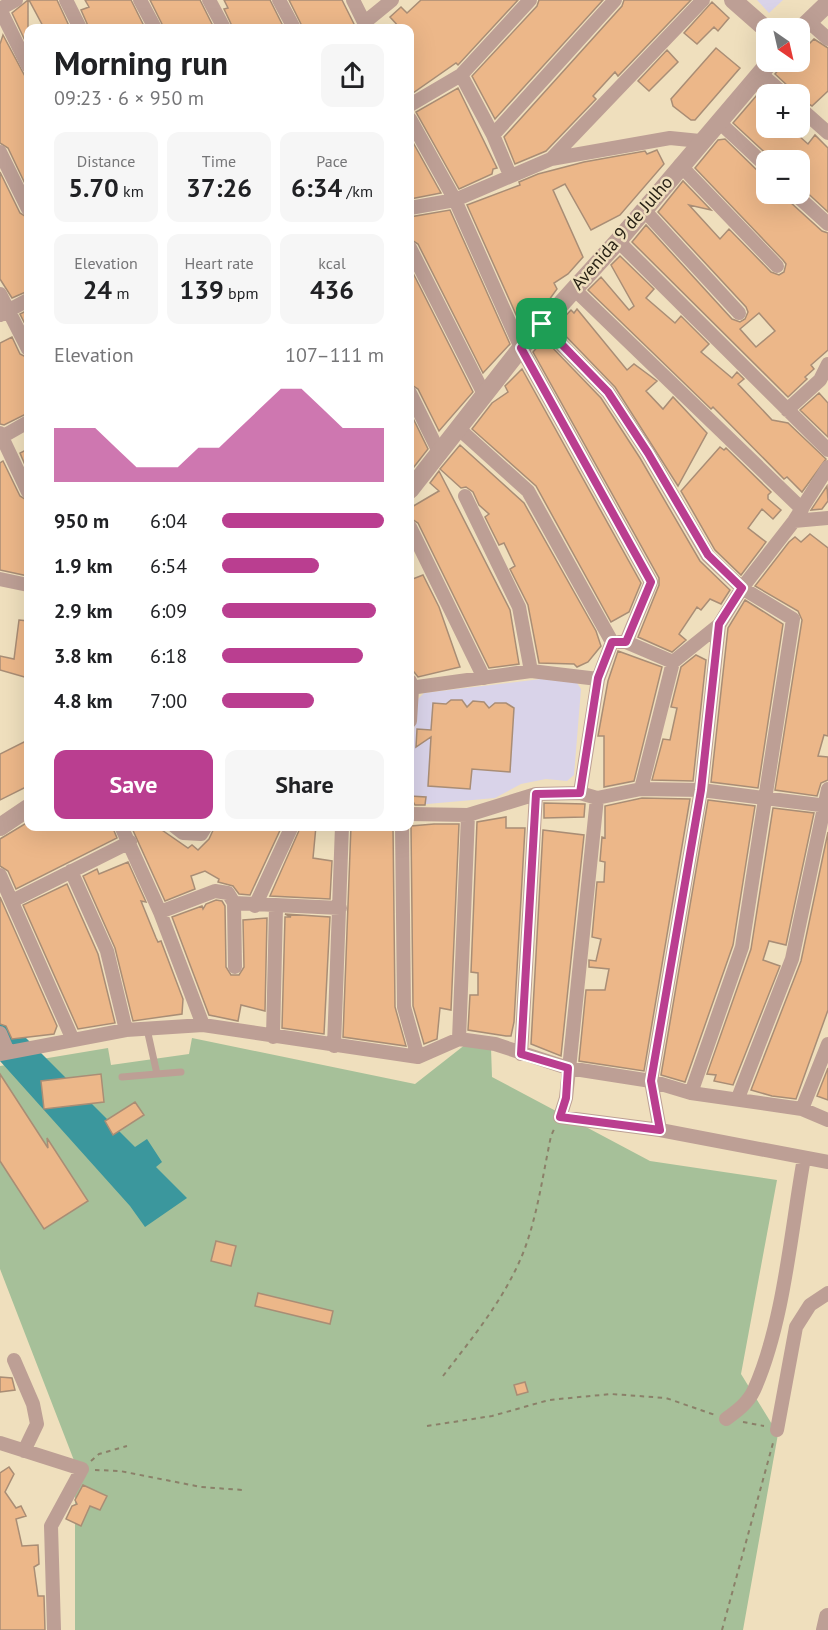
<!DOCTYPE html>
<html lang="en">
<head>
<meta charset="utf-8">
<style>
	body { margin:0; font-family:"PT Sans",sans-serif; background:#f6f6f6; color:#202124; height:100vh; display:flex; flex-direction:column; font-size:22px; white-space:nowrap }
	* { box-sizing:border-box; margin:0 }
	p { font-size:20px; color:#757577 }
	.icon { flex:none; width:33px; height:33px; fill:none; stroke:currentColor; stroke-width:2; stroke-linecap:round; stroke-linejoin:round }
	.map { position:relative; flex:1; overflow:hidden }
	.drawer { position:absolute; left:24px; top:24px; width:390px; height:807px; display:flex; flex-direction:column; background:#fff; border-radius:12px; box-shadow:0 6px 24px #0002 }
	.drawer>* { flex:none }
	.needle { width:39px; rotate:146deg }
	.controls { position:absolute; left:756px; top:18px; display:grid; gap:12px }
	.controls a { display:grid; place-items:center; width:54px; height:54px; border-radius:12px; background:#fff; box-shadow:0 6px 24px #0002; font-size:30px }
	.pin { position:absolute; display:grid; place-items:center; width:51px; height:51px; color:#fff; margin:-26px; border-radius:12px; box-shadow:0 3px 9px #0006 }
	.round { display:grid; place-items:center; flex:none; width:63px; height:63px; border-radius:12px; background:#f6f6f6 }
	.overview { display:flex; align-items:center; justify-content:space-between; height:102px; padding:0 30px }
	h1 { font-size:33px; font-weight:800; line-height:45px }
	.metrics { display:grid; grid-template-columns:repeat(3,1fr); gap:9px; height:102px; padding:6px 30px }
	.metrics div { display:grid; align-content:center; border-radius:12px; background:#f6f6f6; text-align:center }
	.metrics b { font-size:26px; font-weight:800 }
	.metrics small { font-size:16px; font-weight:400 }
	.metrics p { font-size:16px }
	.chart { height:168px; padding:12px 30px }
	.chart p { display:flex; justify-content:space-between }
	.chart svg { width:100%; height:108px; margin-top:6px; fill:#ba3e90; opacity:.7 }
	.cta { display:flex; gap:12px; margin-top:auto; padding:12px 30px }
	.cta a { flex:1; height:69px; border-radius:12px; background:#ba3e90; color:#fff; font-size:24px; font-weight:800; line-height:69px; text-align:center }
	.cta a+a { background:#f6f6f6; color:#202124 }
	ul { padding:0 30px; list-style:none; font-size:20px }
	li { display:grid; grid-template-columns:96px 72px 1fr; align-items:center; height:45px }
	li i { height:15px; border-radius:8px; background:#ba3e90 }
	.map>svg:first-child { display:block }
	.education { fill:#d9d3e9 }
	.green { fill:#a6c099 }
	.water { fill:#3b979d }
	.building { fill:#ecb789; stroke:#a98d75; stroke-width:1.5; fill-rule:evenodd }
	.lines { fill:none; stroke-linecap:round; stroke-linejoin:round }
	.path { stroke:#8b8069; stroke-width:2; stroke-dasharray:4.5 4.5; stroke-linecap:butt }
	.service { stroke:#bd9f95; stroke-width:7 }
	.minor { stroke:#bd9f95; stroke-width:14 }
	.tertiary { stroke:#bd9f95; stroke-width:18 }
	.route-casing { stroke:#fff; stroke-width:12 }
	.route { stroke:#ba3e90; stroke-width:8 }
	.labels { text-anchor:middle; stroke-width:5; stroke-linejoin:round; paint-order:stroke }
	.street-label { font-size:18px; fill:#282215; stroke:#efdfbd }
</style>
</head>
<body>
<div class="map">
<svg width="828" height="1630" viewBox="0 0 828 1630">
	<rect width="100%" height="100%" fill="#efdfbd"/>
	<path class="education" d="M757,0H783L769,13Z
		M541,679L577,683L581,689L574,775L567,781L546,779L521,784L495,798L416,805L410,798L416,701L424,693Z"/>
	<path class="green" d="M192,1038L415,1084L466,1044L491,1048L492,1077L650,1161L777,1180L741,1374L778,1434L743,1630H75V1463L0,1269V1066L108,1048L111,1065L189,1054Z"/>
	<path class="water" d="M0,1012L135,1147L147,1139L162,1162L156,1167L187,1198L145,1227L130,1206L0,1061Z"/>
	<path class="building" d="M28,0V47L12,13Z
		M29,0H57L70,28H44Z
		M85,0H131L145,28H89L81,10L89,7Z
		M150,0H200L214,28H164Z
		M224,0H270L284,28H233L224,9L228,8Z
		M289,0H342L356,28H303Z
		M421,0H518L458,65L456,63L410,95V28H400L390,17L401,7L407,13Z
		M539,0H603L495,119L472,76L537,6Z
		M624,0H691L618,76L615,72L593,96L596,99L546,151L515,164L504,137L622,6Z
		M712,2L729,18L718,31L714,27L697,44L684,33Z
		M3,35L28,82V190L8,148L0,143V44Z
		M814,39L828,48V91L812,106L800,99V94H793L790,88L775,74L785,62H800V53Z
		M716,48L740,68L695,120H691L673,106L671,99Z
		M667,50L678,62L649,91L638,81Z
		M458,88L497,168L493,169L492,174L459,189L416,112Z
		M763,88L771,94H766V128H790L808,144L815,135L828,148V212L800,186V160H773L733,123Z
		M410,137L441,193L410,199Z
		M725,139L760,173L766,175V194H786L789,201L822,231L828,233V350L811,365L814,369L805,377L807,379L788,397L632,242L646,225L732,319L740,322L745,319L748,312L746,307L658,212L683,181L711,210L689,205L720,239L729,229L771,272L779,275L784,272L786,264L783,260L695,168L718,140ZM759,313L775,331L756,347L740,329Z
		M657,150L664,164L620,215L591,230L565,184L553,190L583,257L568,274L554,283L557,289L549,300L522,328L467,205L520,185L519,182L538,174L584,162L645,151L647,154Z
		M0,172L20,213L28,218V291L12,298L0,279Z
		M450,210L510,344L483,373L418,244L410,239V217Z
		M620,256L654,289L646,298L675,323L681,316L709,344L701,352L732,378L737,372L744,379L738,384L772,420L788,423L826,459L802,492L787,477L784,479L713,407L711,409L588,290L601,277L629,310L634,306L611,265Z
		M413,273L473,392L439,431L418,389L410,384V275Z
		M577,309L627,370L634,364L657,381L646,391L663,409L673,397L707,433L678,486L615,387L556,326L571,310L574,313Z
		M28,310V330L20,314Z
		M12,337L20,354L28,358V413L4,425L0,424V343Z
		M547,342L601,398L640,458L700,561L730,590L721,604L710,599L701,610L697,607L679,634L686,640L672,652L638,637L659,585V578L533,352L540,344Z
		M522,369L641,583L629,612L611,622L536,486L472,429L492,403L508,392L505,386Z
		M819,393L828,403V437L800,410Z
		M410,412L428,449L410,472Z
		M460,445L524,503L596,631L601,646L588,662L577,667L574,664L539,663L528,605L510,569L515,566L504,543L499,545L485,517L489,514L479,505L473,492L466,487L461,488L440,469Z
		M720,447L724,450L726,448L771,492L768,495V499L781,510L773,519L762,509L748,528L766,542L741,575L715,550L681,491Z
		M28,449V472L20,453Z
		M3,461L20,496L28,501V576L0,570V463Z
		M439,471L510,610L519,664L489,668L418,523L410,518V508L439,491L430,483Z
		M827,486L828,501L822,509L811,510Z
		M810,534L828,548V736L824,735L818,756L828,757V780L821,783L817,796L775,790L802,620L798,611L755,586L789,542L795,537L801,542Z
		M423,575L439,607L460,667L418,677L410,667V580Z
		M745,600L783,624L758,788L711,782L728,628Z
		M19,620L28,621V678L0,670V656L14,659Z
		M618,651L662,667L634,781L604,787V736H598L608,681Z
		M696,655L706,660L693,781L652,780L663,739L670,740L677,708L671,707L681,667Z
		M451,700H462L467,707L473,701L484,702L489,708L495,703H506L514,708L510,772L472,769L470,789L428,786L431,737L416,747L417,729L431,730L433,703L446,704Z
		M28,740V786L0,800V754Z
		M410,796L426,797L425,805H415Z
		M642,798L690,799L644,1071L579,1061L586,990H605L609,969L589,967V960L596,961L601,939L592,937L597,882H604L605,862L600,861L602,837L605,838V806Z
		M708,800L755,806L733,945L685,1082L661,1075Z
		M544,803L585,804L584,817L544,818Z
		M773,808L814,813L786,945L769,941L763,960L780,966L733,1085L714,1081L716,1075L707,1074L751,949Z
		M506,817V828H525L514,1022L511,1036H506L468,1030L470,995H478V973L471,972L477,822Z
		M28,822V826H112L117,838L16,889L8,871L0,866V839Z
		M434,824H459L451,1010L440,1008L437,1039L424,1044L413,1006L411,826Z
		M131,826H156L188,848L192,845L198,850L209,839L215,826H282L250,895L239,894L233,886L218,882L219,879L205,871L191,876L195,889L165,901Z
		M301,826H316L313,858L332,861L330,899L270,896Z
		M351,826H393L395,1007L406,1046L343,1037Z
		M543,830L584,835L561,1056L531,1044Z
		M828,832V1010L796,1099L772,1096L751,1090L801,961Z
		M128,862L146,902L141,901L156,938L158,942L161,941L183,999L182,1014L133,1021L115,948L83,876L97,869L99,874Z
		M67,884L98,954L115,1023L78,1029L23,905Z
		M0,897L57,1026L54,1034L12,1039L6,1026L0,1024Z
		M216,900L222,901L225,906L226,967L231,975H239L244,967L243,920L267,918L265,1011L241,1005L238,1021L209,1015L172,917L202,906L203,909L206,904Z
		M285,914L330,917L324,1034L282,1028L285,917H291Z
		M828,1068V1100L817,1096Z
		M0,1074L48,1148L47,1138L88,1201L44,1229L0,1161Z
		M101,1074L104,1102L44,1109L41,1081Z
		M135,1102L144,1115L113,1135L105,1121Z
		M216,1241L236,1246L231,1266L211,1261Z
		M258,1293L333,1311L330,1324L255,1306Z
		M0,1377L12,1378L15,1390L0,1392Z
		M525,1382L528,1392L517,1395L514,1385Z
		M9,1467L14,1474L5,1492L16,1508L21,1506L26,1516L16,1519L22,1546L38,1545L39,1564L34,1567L38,1596H44L45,1630H0V1473Z
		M83,1485L107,1496L100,1510L90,1506L81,1526L66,1519L72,1506L77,1504L75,1500Z"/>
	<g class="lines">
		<path class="path" d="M443,1376C473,1337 507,1296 525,1248C538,1212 543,1174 551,1136L555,1127
			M743,1422L764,1426
			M427,1426L492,1416L549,1400L611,1394L666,1398L715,1415
			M91,1461L99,1454L127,1446
			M95,1470L120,1471L201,1487L243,1490
			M722,1630L773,1443"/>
		<path class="service" d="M157,1074L181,1072
			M122,1077L157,1074L147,1029"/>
		<path class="minor" d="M66,0L80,28
			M140,0L155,28
			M209,0L224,28
			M279,0L294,28
			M353,0L367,28
			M0,9L28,66
			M0,9L16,0
			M808,21L828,39
			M365,22L392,0
			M761,74L784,94
			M461,75L493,135L510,175
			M410,105L461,75L530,0
			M800,108L828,133
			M410,119L455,200L521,348L651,582L626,642
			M718,121L766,166
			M493,135L615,0
			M0,152L28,209
			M551,159L703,0
			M680,165L777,266
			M795,194L828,224
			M410,208L455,200L551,159L670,138L700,141
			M644,210L739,313
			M618,241L828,450
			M410,248L484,394
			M574,289L802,509
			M0,294L28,349
			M0,315L28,300
			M542,325L608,392L648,453L708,556L742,588L793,619L742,947L691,1093
			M410,393L440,454
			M787,410L820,380L828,364
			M458,428L528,491L612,642L598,679L580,793
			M0,433L28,492
			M0,438L28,422
			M465,496L519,607L531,671
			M794,521L828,518
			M410,527L484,678
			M0,579L28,585
			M619,642H626L673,662
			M410,688L531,671L598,679
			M410,721L412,689L410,681
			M641,789L673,662L719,625L742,588L794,521L828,467
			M597,798L566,1098L560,1117L660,1130L828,1162
			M410,814L468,815L536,794L580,793L597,798L641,789L701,790L828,806
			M121,826L160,912L203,1025
			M174,826L183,833L201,834L206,826
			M402,826L404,1007L418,1057
			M71,871L107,951L126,1030
			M0,875L73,1040
			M12,901L130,842
			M234,903L340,908
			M255,906L292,826
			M160,912L215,891L228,893L234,903L235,967
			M0,1033L8,1052
			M273,1037L276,907
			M459,1039L468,815
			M334,1046L342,826
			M0,1054L126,1030L203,1025L418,1057L459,1039L495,1044L568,1068L651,1081L691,1093L802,1109L828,1120
			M521,1054L536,794
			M738,1098L792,959L828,789
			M802,1109L828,1044
			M660,1130L651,1081L701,790L719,625
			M14,1360L33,1404L37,1424L24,1451
			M726,1419C737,1411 748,1403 754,1390C784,1323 791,1230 804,1158
			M777,1430L796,1327L810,1305L828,1293
			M0,1443L82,1469L51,1526L54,1630"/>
		<path class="tertiary" d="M733,0L766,29
			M800,30L828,3
			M410,490L521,348L618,241L770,62
			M0,827L28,808
			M825,1630L828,1617"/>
	</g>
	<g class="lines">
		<g class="route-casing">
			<path id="route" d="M542,324L608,392L648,453L708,555L742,588L719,624L701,790L651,1081L660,1130L560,1117L566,1098L568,1068L521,1054L536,794L580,793L598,678L612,642H626L651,582L521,348Z"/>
		</g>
		<use href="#route" class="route"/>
	</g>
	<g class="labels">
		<g class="street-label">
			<text transform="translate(622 233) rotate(-49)" y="6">Avenida 9 de Julho</text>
		</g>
	</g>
</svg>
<div class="controls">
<a><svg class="needle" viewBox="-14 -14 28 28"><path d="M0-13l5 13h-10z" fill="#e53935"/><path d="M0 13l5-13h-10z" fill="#757577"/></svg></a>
<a>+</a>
<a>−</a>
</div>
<div class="pin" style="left:542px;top:324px;background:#1e9e55"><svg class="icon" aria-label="arrive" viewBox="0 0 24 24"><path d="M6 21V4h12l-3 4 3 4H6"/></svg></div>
<section class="drawer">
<div class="overview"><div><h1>Morning run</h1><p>09:23 · 6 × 950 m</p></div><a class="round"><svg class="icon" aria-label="share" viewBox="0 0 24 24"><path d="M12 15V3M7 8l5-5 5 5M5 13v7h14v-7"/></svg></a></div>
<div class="metrics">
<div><p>Distance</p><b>5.70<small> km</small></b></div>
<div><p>Time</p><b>37:26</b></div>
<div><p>Pace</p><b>6:34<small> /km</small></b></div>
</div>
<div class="metrics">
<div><p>Elevation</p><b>24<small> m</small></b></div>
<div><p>Heart rate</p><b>139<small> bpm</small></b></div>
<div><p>kcal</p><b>436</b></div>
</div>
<div class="chart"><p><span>Elevation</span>107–111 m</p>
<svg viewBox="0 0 160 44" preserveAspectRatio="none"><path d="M0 44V22L10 22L20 22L30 30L40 38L50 38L60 38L70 30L80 30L90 22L100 14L110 6L120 6L130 14L140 22L150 22L160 22V44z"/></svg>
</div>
<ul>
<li><b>950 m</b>6:04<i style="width:100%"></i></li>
<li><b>1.9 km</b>6:54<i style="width:60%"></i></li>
<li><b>2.9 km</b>6:09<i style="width:95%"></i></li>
<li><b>3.8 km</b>6:18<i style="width:87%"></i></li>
<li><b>4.8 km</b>7:00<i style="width:57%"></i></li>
</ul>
<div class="cta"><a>Save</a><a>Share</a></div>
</section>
</div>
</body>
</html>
